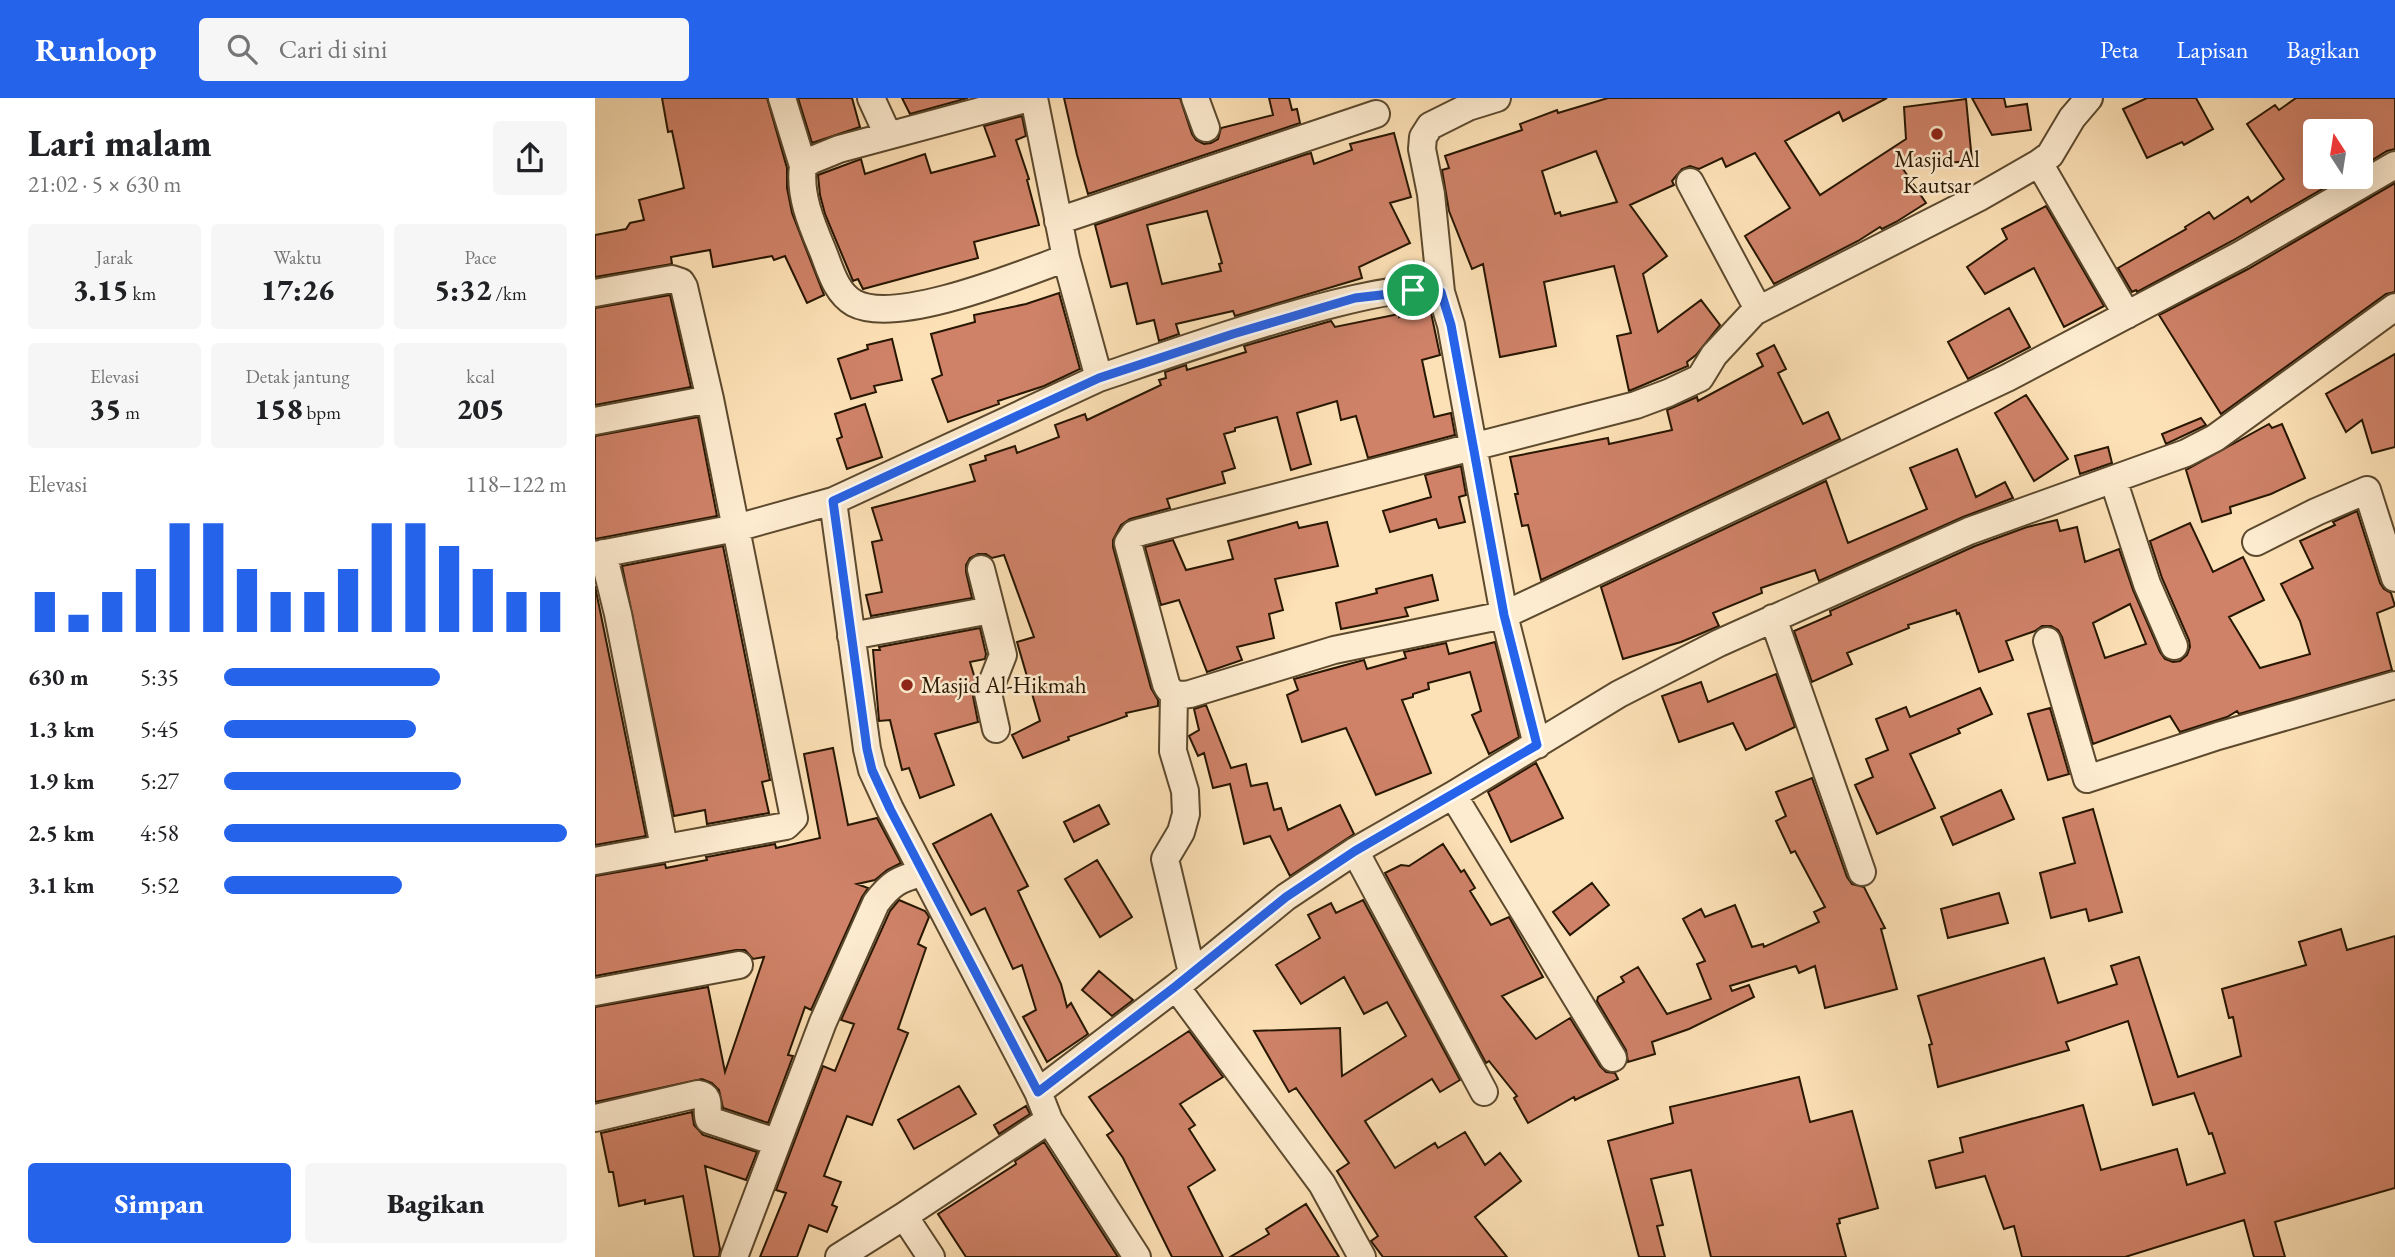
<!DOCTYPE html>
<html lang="id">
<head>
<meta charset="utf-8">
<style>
	body { margin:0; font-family:"EB Garamond",serif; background:#f6f6f6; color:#202124; height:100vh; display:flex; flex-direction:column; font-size:26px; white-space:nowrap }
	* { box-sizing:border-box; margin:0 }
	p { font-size:23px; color:#757577 }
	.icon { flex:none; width:38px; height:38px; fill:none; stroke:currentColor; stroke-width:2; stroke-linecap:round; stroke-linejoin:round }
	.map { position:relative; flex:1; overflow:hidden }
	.panel { display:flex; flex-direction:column; background:#fff; width:595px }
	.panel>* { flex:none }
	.needle { width:46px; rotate:348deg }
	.buttons { position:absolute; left:1708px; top:21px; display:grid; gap:14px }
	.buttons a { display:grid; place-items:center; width:70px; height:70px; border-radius:7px; background:#fff; box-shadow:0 7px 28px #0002; font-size:35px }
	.pin { position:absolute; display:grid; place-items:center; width:60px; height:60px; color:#fff; margin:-30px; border:4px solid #fff; border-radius:50%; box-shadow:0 2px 7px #0007 }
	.round { display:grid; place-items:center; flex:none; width:74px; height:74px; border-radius:7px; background:#f6f6f6 }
	.overview { display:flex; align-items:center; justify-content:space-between; height:119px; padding:0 28px }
	h1 { font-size:38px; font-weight:800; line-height:52px }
	.figures { display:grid; grid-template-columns:repeat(3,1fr); gap:10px; height:119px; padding:7px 28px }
	.figures div { display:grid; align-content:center; border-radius:7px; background:#f6f6f6; text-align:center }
	.figures b { font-size:30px; font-weight:800 }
	.figures small { font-size:19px; font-weight:400 }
	.figures p { font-size:19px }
	.chart { height:196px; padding:14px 28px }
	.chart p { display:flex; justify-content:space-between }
	.chart svg { width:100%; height:126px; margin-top:7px; stroke:#2563eb; stroke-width:6 }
	.button { display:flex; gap:14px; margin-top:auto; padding:14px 28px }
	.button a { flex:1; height:80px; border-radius:7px; background:#2563eb; color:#fff; font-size:28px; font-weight:800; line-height:80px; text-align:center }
	.button a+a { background:#f6f6f6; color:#202124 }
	ul { padding:0 28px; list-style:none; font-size:23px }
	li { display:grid; grid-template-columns:112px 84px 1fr; align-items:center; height:52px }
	li i { height:18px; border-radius:9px; background:#2563eb }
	header { display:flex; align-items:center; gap:42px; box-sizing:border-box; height:98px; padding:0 35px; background:#2563eb; color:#fff }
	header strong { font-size:33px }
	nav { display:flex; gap:38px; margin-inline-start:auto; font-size:24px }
	.search { width:490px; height:63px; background:#f6f6f6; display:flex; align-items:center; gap:18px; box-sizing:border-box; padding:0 24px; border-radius:7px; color:#757577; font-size:26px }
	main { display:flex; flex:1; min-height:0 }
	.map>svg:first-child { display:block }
	.building { fill:#cf8268; stroke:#271600; stroke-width:2; fill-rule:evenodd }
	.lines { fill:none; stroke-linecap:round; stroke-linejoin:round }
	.minor-casing { stroke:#5c492e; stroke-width:30 }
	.minor { stroke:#feecd0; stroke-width:26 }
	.route-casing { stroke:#fff; stroke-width:14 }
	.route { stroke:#2563eb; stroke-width:9 }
	.poi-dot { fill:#8f2418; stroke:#feecd0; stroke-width:2.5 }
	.labels { text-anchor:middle; stroke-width:5; stroke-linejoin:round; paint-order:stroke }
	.poi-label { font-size:23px; fill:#271600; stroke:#feecd0 }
</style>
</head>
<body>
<header>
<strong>Runloop</strong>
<div class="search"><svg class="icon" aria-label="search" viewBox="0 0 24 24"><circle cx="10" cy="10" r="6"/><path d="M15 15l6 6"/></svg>Cari di sini</div>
<nav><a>Peta</a><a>Lapisan</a><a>Bagikan</a></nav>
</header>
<main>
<section class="panel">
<div class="overview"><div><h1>Lari malam</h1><p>21:02 · 5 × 630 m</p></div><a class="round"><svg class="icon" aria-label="share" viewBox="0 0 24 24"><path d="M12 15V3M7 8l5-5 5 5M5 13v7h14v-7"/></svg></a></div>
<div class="figures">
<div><p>Jarak</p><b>3.15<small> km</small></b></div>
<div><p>Waktu</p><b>17:26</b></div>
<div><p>Pace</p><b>5:32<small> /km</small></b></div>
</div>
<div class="figures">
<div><p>Elevasi</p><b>35<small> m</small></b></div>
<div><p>Detak jantung</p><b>158<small> bpm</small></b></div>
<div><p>kcal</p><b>205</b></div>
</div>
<div class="chart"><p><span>Elevasi</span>118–122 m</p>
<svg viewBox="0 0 160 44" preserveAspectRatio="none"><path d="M5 44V30M15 44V38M25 44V30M35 44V22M45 44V6M55 44V6M65 44V22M75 44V30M85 44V30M95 44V22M105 44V6M115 44V6M125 44V14M135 44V22M145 44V30M155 44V30"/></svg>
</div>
<ul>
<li><b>630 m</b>5:35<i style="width:63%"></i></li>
<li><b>1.3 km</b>5:45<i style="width:56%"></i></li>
<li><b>1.9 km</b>5:27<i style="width:69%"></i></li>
<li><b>2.5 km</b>4:58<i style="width:100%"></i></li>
<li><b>3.1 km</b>5:52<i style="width:52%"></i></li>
</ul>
<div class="button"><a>Simpan</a><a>Bagikan</a></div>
</section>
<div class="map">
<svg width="1800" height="1159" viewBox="0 0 1800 1159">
	<rect width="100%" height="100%" fill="#fde1b6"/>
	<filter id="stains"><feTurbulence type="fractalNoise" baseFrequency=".00286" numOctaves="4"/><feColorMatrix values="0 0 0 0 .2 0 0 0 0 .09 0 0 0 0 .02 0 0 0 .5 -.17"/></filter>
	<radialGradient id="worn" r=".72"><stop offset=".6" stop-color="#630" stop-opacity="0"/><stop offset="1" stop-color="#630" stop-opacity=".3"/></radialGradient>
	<path class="building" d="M67,0H172L192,70V90L197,115L229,197L212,205L190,158L179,162L177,158L118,169L115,152L76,159L77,166L0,179V137L31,131L35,125L49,122L44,102L89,90L77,33L73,34Z
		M203,0H257L265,29L217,45Z
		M307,0H373L315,16Z
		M469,0H585L597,36L601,42L609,46L616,45L623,41L626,30L678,17L674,0H694L697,12L702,11L705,25L493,96L482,57Z
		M1013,0H1292L1248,23L1244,14L1190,43L1225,97L1311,41L1309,9L1371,1L1377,63L1306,68L1331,105L1301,124L1287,131L1285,129L1263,143L1179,186L1150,138L1195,110L1160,55L1131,69L1127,60L1104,71L1095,68L1087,71L1077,83L1079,87L1035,107L1072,158L1048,176L1063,234L1106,202L1125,227L1101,257L1092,264L1093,268L1034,293L1022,238L1036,235L1019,168L949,184L961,248L905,259L888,166L877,171L854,113L847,72L854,70L850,58L927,32L925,26L962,12L963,15ZM1001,53L1022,104L966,118L965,114L960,116L947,73Z
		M1377,0H1409L1411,9L1432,6L1436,32L1397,37Z
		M1552,0H1601L1618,31L1589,47L1587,44L1552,60L1528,11Z
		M1701,0H1800V51L1792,53L1766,69V33H1720V79H1748L1637,143L1542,194L1541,192L1537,194L1523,170L1591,131L1590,129L1614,114L1619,121L1653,99L1656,104L1689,81L1652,26L1680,7L1684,12Z
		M427,18L431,38L421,42L434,81L432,82L444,127L379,144L383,160L268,191L263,181L258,183L230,116L225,97L223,77L266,61L270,76L330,56L336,75L400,58L389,28Z
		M799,35L816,99L795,105L815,145L764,169L767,180L640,218L638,213L581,226L584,236L564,243L559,222L542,226L532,185L516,189L500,127L712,56L716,55L719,66L757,52L755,46ZM612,113L627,165L624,166L626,173L567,186L552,127Z
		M1800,85V194L1791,196L1626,316L1564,217L1653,171Z
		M1451,108L1509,208L1469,229L1439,170L1390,196L1372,169L1412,141L1407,131Z
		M464,195L485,271L449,288L403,303L404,306L353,324L337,281L347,277L336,236L380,224L379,217L431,206Z
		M75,197L96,289L0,307V210Z
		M835,210L845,257L827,262L839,319L856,315L860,337L773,360L761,318L746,322L742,303L702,315L716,366L696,372L682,319L640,330V333L629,336L640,370L627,374L630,385L572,401L575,410L535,421L526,427L518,442V449L556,590L563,602V608L531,615L532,618L473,639L474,642L428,660L417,637L445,623L422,544L439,539L409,457L397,460L391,456H383L375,460L371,467V474L377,500L276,518L271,497L287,494L277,444L287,442L277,410L380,383L375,367L391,362L390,358L420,348L422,355L464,339L460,327L490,316L492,322L566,287L564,282L571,280L570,274L591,267L592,272L651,254L649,248L736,223L740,229L804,216V219Z
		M1414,210L1435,249L1373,281L1353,244Z
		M297,241L307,282L279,288L281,294L256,301L243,261L273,251L272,247Z
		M1179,247L1191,271L1183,275L1208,326L1233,314L1245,341L946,482L933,427L927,428L920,396H923L915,359L1013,340L1014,346L1077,332L1072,312L1102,299L1103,303L1168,268L1162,256Z
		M1800,256V349L1777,355L1767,322L1751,334L1731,296Z
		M1431,297L1473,361L1439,383L1400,315Z
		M270,306L287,359L252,371L242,341L247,339L240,316Z
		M103,319L122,418L0,441V338Z
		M1606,320L1611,327L1571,346L1567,336Z
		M1674,326L1677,330L1687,326L1710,380L1676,396L1635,409L1636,415L1607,424L1591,372Z
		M1513,349L1517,365L1485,376L1480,358Z
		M1362,351L1381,399L1410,384L1418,400L1368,419L1224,483L1220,472L1166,490L1167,495L1118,515L1124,528L1086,544L1028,561L1006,489L1231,383L1253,445L1332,411L1315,370Z
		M866,368L871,397L864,399L870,424L844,430L841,421L795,434L788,413L836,399L830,377Z
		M1762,413L1785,485L1789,491L1796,495L1800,508L1782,515L1797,572L1644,616L1642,613L1632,619L1585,634L1575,618L1498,646L1467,539L1463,532L1456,528H1447L1440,533L1411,543L1418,562L1384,574L1364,515L1362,516L1361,512L1313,527L1314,530L1252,555L1257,566L1217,584L1199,533L1236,517L1235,513L1380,448L1432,429L1462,422L1465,433L1482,429L1490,464L1524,451L1538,492L1565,554L1570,561L1578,564L1585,563L1592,557L1595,549L1594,542L1567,480L1555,443L1595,425L1618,474L1648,459L1669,502L1634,519L1665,570L1715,556L1705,523L1686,486L1718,470L1705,443L1740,427L1738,424ZM1535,506L1551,546L1510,560L1498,525Z
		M702,424L704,430L732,424L743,468L680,481L688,512L674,516L679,540L642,549L647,562L612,574L584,502L566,507L550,449L578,442L591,472L638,461L633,443Z
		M128,448L175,682L167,684L174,715L112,726L110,712L79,718L27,468Z
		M837,477L843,502L810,510L813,518L746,531L741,505L782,495L781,491Z
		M0,488L51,738L0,747Z
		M385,530L391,556L390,561L375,564L381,584L378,598L383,624L340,636L359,687L325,700L314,670L307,672L295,622L284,623L278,552H285L284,549Z
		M900,544L924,639L894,656L877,617L886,613L875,574L833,585L834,591L818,596V599L807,602L836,675L781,697L751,630L707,644L692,597L703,592L699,581L769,562L772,571L811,560L809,554L851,545L854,556Z
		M1181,576L1200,629L1151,652L1138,625L1084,644L1067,598L1106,584L1113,604Z
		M1385,590L1397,616L1363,631L1365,635L1315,656L1340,710L1282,736L1260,687L1278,679L1271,661L1293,652L1281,621L1311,609L1315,619Z
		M611,607L636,670L651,666L656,688L672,685L679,712L686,710L693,732L745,707L759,736L695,778L675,738L649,746L635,686L618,690L609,655L603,658L594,638L604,632L599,611Z
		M1455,610L1474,676L1453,682L1433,616Z
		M238,650L253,727L282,720L306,765L292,772L280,782L262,786L273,790L267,799L216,912L210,909L193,957L198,958L173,1025L128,1010L124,992L117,985L107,981L0,1004V909L113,889L130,974L169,859L158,861L150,852H141L0,878V778L70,766L71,770L112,762L111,759L117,758L180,746L181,750L225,740L209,656Z
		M941,665L968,720L916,744L893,694Z
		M1217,680L1252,779L1257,786L1269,789L1290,830L1286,831L1302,891L1230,910L1220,868L1204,875L1201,868L1135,888L1137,893L1154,887L1159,899L1094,931L1057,944L1060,956L1033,964L1031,952L1002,903L1003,899L1029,884L1026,879L1043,869L1072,916L1116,901L1102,866L1110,863L1088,821L1106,811L1110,819L1140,807L1157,849L1168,846L1169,849L1224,824L1219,814L1230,809L1200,753L1196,755L1181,723L1191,718L1181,694Z
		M1406,692L1419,721L1358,747L1346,719Z
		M504,707L514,726L479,744L469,724Z
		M1498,711L1527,814L1494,823L1491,811L1456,820L1445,775L1480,765L1468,720Z
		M396,716L433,788L423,793L466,886L472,909L476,905L493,936L452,964L428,919L441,912L427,867L418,871L390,810L376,817L338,746Z
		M848,746L866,774L869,772L880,790L875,793L896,827L914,819L948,879L907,898L941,941L975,920L1005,968L1011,974L1020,975L1023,981L980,1002L979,999L933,1025L919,1000L922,998L894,963L891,965L790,775L806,767L814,768Z
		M502,762L537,819L505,839L470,781Z
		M997,785L1014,807L975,837L958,814Z
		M1404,795L1413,825L1353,840L1346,811Z
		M304,802L330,813L334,819L323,846L331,850L303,931L313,935L291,991L277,1027L252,1018L229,1078L246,1084L237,1107L242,1109L232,1134L214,1127L202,1159H165L191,1095L181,1092L228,968L240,973L259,926L246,922L295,813Z
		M768,802L865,982L845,994L837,981L770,1023L800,1070L840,1045L843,1050L870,1034L890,1067L905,1055L926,1083L880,1119L912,1159H788L776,1143L783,1138L742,1073L754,1065L701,990L694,994L659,933L745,930L747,978L811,938L792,904L769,916L749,879L706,906L681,867L725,840L713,817L736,805L741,815Z
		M1746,831L1752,852L1800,838V1090L1680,1124L1690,1159H1659L1649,1122L1530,1159H1427L1419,1128L1409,1131L1390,1078L1341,1090L1334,1063L1368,1054L1365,1040L1488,1007L1506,1072L1582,1051L1592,1087L1630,1075L1617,1035L1614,1036L1599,995L1558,1007L1533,923L1471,944L1474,952L1343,989L1334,947L1337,946L1323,898L1449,860L1463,905L1522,886L1516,868L1544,859L1583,979L1646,958L1638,919L1634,920L1627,891L1711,867L1704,844Z
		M504,873L538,902L517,918L487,892Z
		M594,933L628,979L585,1006L600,1027L594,1031L620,1072L593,1089L628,1159H577L528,1060L512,1037L518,1033L494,999Z
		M1204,979L1215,1024L1257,1013L1283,1110L1244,1121L1245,1125L1242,1126L1251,1159H1116L1096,1072L1056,1081L1068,1127L1062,1128L1070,1159H1044L1013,1043L1078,1025L1075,1009Z
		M364,988L381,1016L319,1051L303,1022Z
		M431,1008L435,1016L404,1036L399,1027Z
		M97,1014L99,1027L108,1037L162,1054L151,1082L110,1068L125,1151L124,1159H99L88,1098L50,1106V1102L24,1108L18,1074H14L6,1035Z
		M449,1044L523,1159H371L343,1116L421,1066L420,1063Z
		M711,1106L744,1159H635L674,1136L671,1131Z"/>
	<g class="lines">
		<g class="minor-casing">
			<path id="minor" d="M187,0L208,68
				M276,0L293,37
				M434,0L244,51L217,62L208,68C204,96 216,125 227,151C235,170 240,194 259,205C302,228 427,176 471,160
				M439,0L471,160L504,280L238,403L272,651L277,672L295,711L443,994L454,1022L542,1159
				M600,0L611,30
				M1444,65L1532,217
				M1095,84L1163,211
				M463,123L781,16
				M846,194L836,96L827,51L828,39L835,28L873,9L902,0
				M0,195L77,181L86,184L89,189L115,301L199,720L191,728L0,763
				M504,280C561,261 800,174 846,194L856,227L909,517L739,552L595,596C584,598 576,597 571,586L533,445L539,436L546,434L1041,307L1073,295L1105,280L1119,257L1159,214L1383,100L1444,65L1455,57L1477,20L1494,0
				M0,323L115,301
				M1518,381L1552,486L1579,548
				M1661,444L1721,414L1772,392L1800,480
				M8,455L23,516L69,749
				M0,457L141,430L238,403
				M386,471L408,557L393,595L401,631
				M1178,520L1267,774
				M256,538L396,512
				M1452,543L1492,681L1623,638L1800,587
				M579,596L578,653L590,693L591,716L586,734L570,761L597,875
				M942,647L909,517L1412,280L1645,157L1800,67
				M858,697L1018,960
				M760,753L889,994
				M581,889L727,1086L767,1159
				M0,894L144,867
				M443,994L581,889L691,799L760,753L858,697L1024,596L1124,545L1374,433L1591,355L1620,340L1800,209
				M0,1020L103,996C118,998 110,1012 114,1022L181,1044
				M309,1118L336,1159
				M139,1159L228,924L281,805C296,785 304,781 327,775
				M244,1159L309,1118L454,1022"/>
		</g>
		<use href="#minor" class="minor"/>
	</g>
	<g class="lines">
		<g class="route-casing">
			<path id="route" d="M838,191L846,194L856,227L909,517L942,647L760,753L691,799L581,888L443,994L295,711L277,672L272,651L238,403L504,280L638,236L760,200Z"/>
		</g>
		<use href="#route" class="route"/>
	</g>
	<g class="poi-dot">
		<circle cx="1342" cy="36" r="7"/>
		<circle cx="312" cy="587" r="7"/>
	</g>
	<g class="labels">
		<g class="poi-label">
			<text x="1342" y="69">Masjid Al<tspan x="1342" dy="26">Kautsar</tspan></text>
			<text x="326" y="595" text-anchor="start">Masjid Al-Hikmah</text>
		</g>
	</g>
	<rect width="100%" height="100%" filter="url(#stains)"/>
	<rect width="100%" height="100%" fill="url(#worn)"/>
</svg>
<div class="buttons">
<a><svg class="needle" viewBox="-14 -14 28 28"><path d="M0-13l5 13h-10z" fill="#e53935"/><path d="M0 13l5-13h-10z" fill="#757577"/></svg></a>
</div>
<div class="pin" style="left:818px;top:192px;background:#1e9e55"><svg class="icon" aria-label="arrive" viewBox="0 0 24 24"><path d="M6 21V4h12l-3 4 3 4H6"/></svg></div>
</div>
</main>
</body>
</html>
